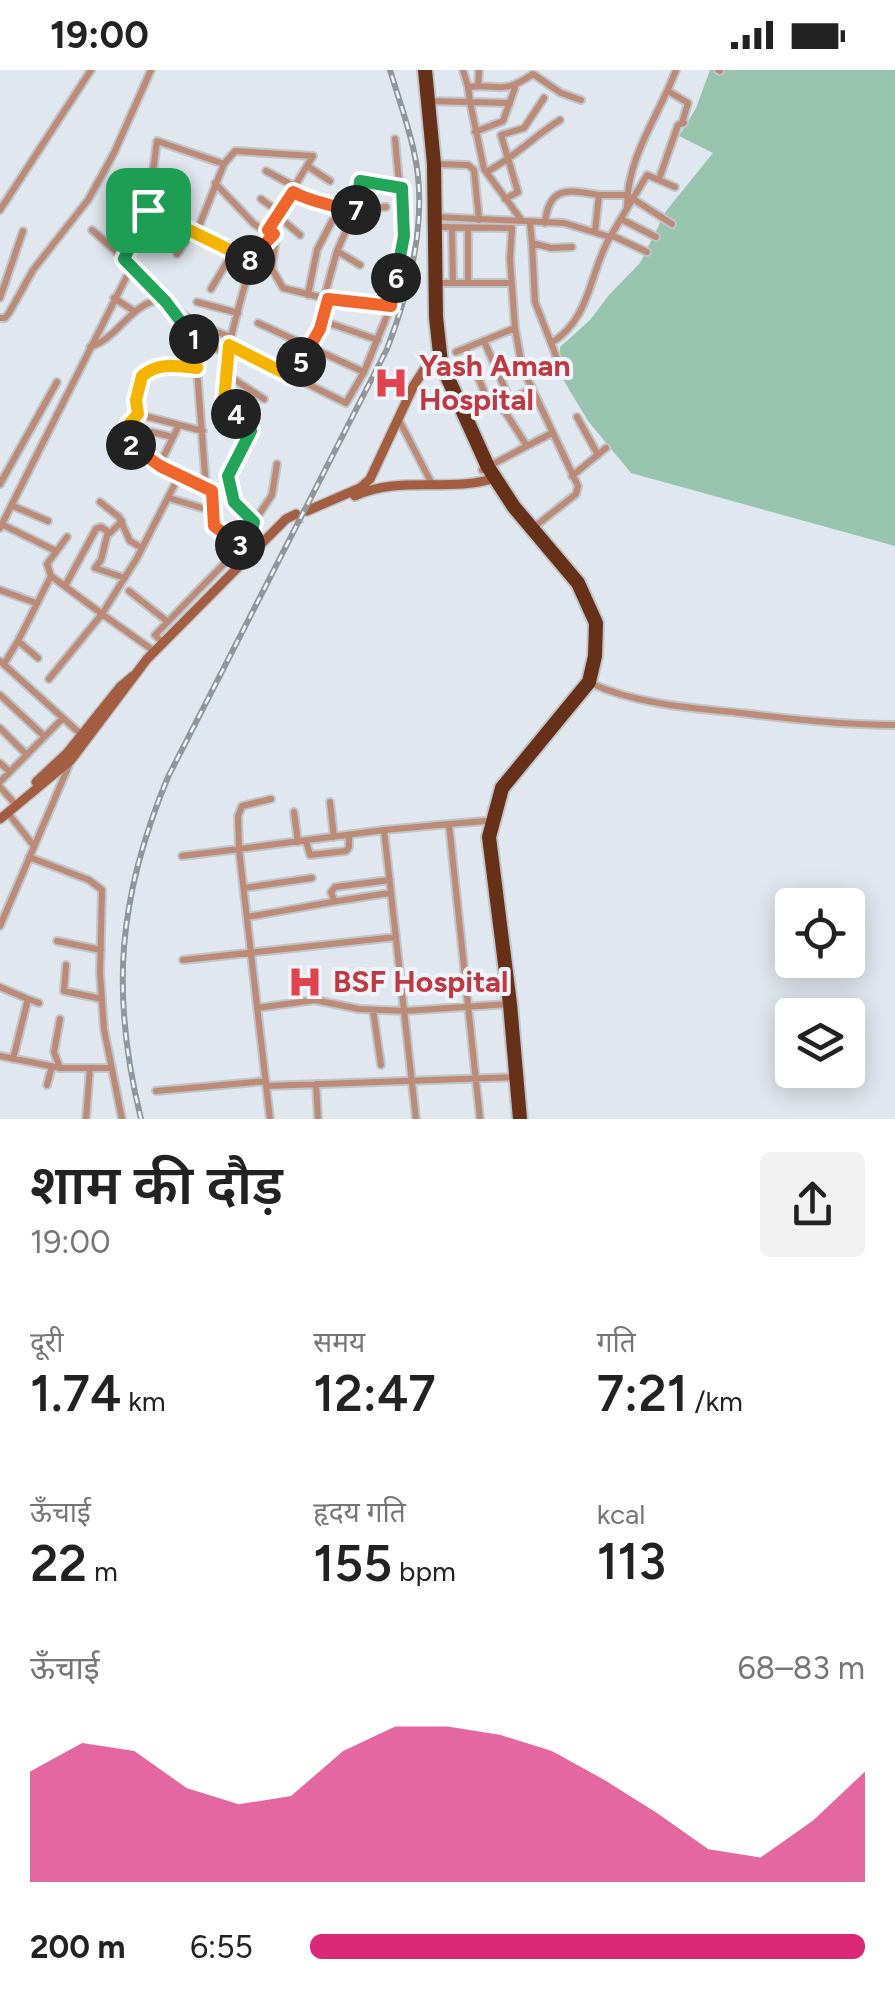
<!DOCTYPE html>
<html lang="hi">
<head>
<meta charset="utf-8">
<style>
	body { margin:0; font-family:Figtree,"Noto Sans Devanagari",sans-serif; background:#f2f2f2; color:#222; height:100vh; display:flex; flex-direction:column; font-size:38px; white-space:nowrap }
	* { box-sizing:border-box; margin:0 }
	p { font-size:32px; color:#767676 }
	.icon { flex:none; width:55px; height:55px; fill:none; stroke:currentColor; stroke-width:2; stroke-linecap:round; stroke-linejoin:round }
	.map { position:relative; height:1049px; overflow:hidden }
	.panel { display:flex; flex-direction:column; background:#fff; flex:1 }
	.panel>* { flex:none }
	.fabs { position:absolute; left:775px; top:818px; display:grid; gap:20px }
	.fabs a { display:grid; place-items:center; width:90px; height:90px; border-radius:10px; background:#fff; box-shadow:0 5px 25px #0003; font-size:50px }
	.pin { position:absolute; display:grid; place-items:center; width:85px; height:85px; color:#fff; margin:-42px; border-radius:20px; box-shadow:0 5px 15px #0006 }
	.km { position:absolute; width:50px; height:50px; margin:-25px; border-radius:50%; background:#222; color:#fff; font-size:28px; line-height:50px; text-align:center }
	.round { display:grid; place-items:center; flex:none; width:105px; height:105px; border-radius:10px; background:#f2f2f2 }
	.summary { display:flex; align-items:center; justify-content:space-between; height:170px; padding:0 30px }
	h1 { font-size:55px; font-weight:600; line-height:75px }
	.metrics { display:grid; grid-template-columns:repeat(3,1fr); gap:15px; height:170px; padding:10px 30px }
	.metrics div { display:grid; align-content:center }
	.metrics b { font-size:50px; font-weight:600 }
	.metrics small { font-size:28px; font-weight:400 }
	.metrics p { font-size:28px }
	.chart { height:280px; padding:20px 30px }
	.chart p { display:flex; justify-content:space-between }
	.chart svg { width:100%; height:180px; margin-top:10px; fill:#db2777; opacity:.7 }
	ul { padding:0 30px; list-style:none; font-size:32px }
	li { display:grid; grid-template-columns:160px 120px 1fr; align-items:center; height:75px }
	li i { height:25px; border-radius:12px; background:#db2777 }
	.status { display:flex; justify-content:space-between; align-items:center; height:70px; padding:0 50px; background:#fff; direction:ltr }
	.status svg { height:28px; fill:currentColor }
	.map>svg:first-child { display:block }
	.green { fill:#98c4af }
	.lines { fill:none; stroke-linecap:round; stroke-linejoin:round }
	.secondary-tunnel { stroke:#c0c5cb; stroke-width:9; stroke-dasharray:9 4.5; stroke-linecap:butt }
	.street-casing { stroke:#c0c5cb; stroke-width:10 }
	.secondary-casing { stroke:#c0c5cb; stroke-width:12 }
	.highway-casing { stroke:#c0c5cb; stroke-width:18 }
	.street { stroke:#bc8b78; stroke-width:6 }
	.secondary { stroke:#a35e42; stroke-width:9 }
	.highway { stroke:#673018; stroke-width:14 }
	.rail-casing { stroke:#92969b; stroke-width:6 }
	.rail { stroke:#eff4fb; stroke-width:2.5; stroke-dasharray:8; stroke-linecap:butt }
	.split-1-casing { stroke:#fff; stroke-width:20 }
	.split-2-casing { stroke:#fff; stroke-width:20 }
	.split-3-casing { stroke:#fff; stroke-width:20 }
	.split-4-casing { stroke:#fff; stroke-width:20 }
	.split-5-casing { stroke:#fff; stroke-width:20 }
	.split-6-casing { stroke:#fff; stroke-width:20 }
	.split-7-casing { stroke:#fff; stroke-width:20 }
	.split-8-casing { stroke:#fff; stroke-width:20 }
	.split-9-casing { stroke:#fff; stroke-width:20 }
	.split-1 { stroke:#22a559; stroke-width:12 }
	.split-2 { stroke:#f5b400; stroke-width:12 }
	.split-3 { stroke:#f0652b; stroke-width:12 }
	.split-4 { stroke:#22a559; stroke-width:12 }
	.split-5 { stroke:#f5b400; stroke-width:12 }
	.split-6 { stroke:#f0652b; stroke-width:12 }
	.split-7 { stroke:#22a559; stroke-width:12 }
	.split-8 { stroke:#f0652b; stroke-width:12 }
	.split-9 { stroke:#f5b400; stroke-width:12 }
	.labels { text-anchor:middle; stroke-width:8; stroke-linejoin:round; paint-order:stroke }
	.health-label { font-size:30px; font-weight:bold; fill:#be3a42; stroke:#eff4fb; text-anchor:start }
</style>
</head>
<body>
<div class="status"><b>19:00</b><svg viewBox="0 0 49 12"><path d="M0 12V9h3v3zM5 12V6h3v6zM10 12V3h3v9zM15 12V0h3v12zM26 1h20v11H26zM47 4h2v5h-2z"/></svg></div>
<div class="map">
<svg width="895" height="1049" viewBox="0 0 895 1049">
	<rect width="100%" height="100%" fill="#e1e7ee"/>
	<path class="green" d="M710,0H895V476L631,403L588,351L561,306L560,277L590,250L609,225L640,193L666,141L713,83L679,66L696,38Z"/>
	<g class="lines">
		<path class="secondary-tunnel" d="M294,451L304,448"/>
		<g class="street-casing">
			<path id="street" d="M463,0L468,17
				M718,0L720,1
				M478,16L479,0
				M668,21L688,33L682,53
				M427,31L470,32L484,99L520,148
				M510,33L470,32L468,17C500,13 501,26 533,4L561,23L581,30
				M475,62L503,51L515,18
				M224,94L235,81L313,86L268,160
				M434,94L468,95L474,100L479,150
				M309,97L330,111
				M266,101L296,117
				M486,102C514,88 534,66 560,50
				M659,109L678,55L684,53
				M215,113L254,154L276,168L272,199
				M293,122C313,133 333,134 355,143
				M599,125H627L672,154
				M261,129L280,143
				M505,129L518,122L501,65L524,58L544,28
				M357,137L360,111L402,118
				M627,137C627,86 659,46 676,0
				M148,139L157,71L224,94L196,164
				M0,140L91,0
				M278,146L300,165
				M437,147L564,153L610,167L647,105L675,117
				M621,149L656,167
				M530,153L532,173
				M545,153C549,115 568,120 599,125L595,161
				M435,157L512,158L510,189L515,258
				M452,158L453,213
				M92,160C120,185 185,239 195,274L206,417L179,406L137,488L102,544L154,581
				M274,164L252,191L272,199L283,218L328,229L391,236L404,166L395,69
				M613,166L647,182
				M337,181L360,195
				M177,184L192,162
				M124,189L148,139L252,191C243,222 217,304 225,333C229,345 247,348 251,361C242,382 225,395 231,420L212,421L206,417
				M438,213H512
				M468,213V158
				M211,219L233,182
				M308,225L317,180L332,151
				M0,228L23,161
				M114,228L134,241
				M324,228L337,181L356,139L386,137
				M197,232L238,243
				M176,238L195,254L231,267
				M0,248H5L9,243L33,200L88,130L114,83L151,0
				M323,251L378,270
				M258,253L364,302
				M484,271L510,330
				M551,273L535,232L532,173L551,178L572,177
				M195,274L228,282
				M229,275L346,333L364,302L391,236
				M90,277C120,267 129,234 162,229
				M466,278L491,338L532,319
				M456,282L515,258L522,297L578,416L576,424L533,458
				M226,304L264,329
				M563,304L551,273C591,249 589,203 610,167
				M292,307L320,259L328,229
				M137,344V318L146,302L169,295L197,297
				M577,347L598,385
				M399,350L432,414
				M152,362L173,367
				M527,376L552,363
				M159,396L178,357
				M482,400L527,376L500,334
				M179,406L134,380L130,373L129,350L137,344L203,361
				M572,406L606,378
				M0,414L57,312
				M212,421L214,456L242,477
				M169,428L212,441
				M100,432L119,447L130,471L142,478
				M13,436L48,451
				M254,452L272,425L277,394
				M1,454L56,481
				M0,458L132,196
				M108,462L101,490L95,498L125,508
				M51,506L47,494L67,467
				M65,516L96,459L101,457L110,463L122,451
				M0,520L36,533
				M129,521L168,552
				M18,571L51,506L102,544L49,609
				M162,572L155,565L251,466L254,452L234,432L231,420
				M0,591L84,667
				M4,594L18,571L38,588
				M590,613C636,634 691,638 741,643C792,649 844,655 895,655
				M0,625L44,666
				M0,658L27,685
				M0,693L10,702
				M0,712L62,649
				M0,717L16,735
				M330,732L334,767
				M294,742L298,772
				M8,743L34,776
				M449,754L485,751
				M384,760L449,754L480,1049
				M306,771L310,785L346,781L349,777V765
				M182,786L239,779L238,746L242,736L271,729
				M29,787L89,810L102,820L100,903L104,959L122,1049
				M244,818L312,808
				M334,830L331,822L335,817L390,810
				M247,847C296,839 342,829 391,823
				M0,856L70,693
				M57,871L101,880
				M183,890L396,867
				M66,895L64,921L102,929
				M0,917L28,929
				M257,938L315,930L359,939L404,941L509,934
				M373,940L381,995
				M60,949L54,982L60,998
				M0,986L60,998H111
				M13,989L28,929L39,933
				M316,1014L318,1049
				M47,1015L52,996
				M266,1016L515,1007
				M156,1021L266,1011
				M86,1048L90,998
				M270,1049L239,779L384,760L416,1049"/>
		</g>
		<g class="secondary-casing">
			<path id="secondary" d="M355,426C400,405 449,423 495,408
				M307,441L360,418L370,409L414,315L431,289
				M36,712L67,683L120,617L133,606
				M0,749L71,690L147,589L286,449L296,444"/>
		</g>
		<g class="highway-casing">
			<path id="highway" d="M425,0L434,94L436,247L441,293L488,397L514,437L578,513L596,553L595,586L589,612L502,718L489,767L510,934L520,1049"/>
		</g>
		<use href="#street" class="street"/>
		<use href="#secondary" class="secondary"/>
		<use href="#highway" class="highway"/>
		<g class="rail-casing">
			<path id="rail" d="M141,1049C110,923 118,827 168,707L387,279C410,219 429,147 414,82C408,54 398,27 390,0"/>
		</g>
		<use href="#rail" class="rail"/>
	</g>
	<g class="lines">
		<g class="split-1-casing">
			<path id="split-1" d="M148,140L124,189L166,232L194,269"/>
		</g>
		<g class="split-2-casing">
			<path id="split-2" d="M131,375L129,354L138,344L136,330L142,306C158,292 177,296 197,298L194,269"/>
		</g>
		<g class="split-3-casing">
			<path id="split-3" d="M131,375L160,396L212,421L214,456L240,475"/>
		</g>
		<g class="split-4-casing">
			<path id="split-4" d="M236,344L247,352L251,361L228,406L234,432L254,452L251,466L240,475"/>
		</g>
		<g class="split-5-casing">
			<path id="split-5" d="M236,344L224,331L229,275L292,307L301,292"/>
		</g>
		<g class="split-6-casing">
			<path id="split-6" d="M301,292L320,259L328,229L391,236L396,208"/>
		</g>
		<g class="split-7-casing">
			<path id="split-7" d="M356,140L360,111L402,118L404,166L396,208"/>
		</g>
		<g class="split-8-casing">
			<path id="split-8" d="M250,190L274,164L268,160L293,122C313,133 333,134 354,143L356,140"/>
		</g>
		<g class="split-9-casing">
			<path id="split-9" d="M148,140L250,190"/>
		</g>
		<use href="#split-1" class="split-1"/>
		<use href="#split-2" class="split-2"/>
		<use href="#split-3" class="split-3"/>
		<use href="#split-4" class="split-4"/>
		<use href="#split-5" class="split-5"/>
		<use href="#split-6" class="split-6"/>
		<use href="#split-7" class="split-7"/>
		<use href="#split-8" class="split-8"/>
		<use href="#split-9" class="split-9"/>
	</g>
	<defs>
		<g id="hospital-bare" transform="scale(2.7)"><path d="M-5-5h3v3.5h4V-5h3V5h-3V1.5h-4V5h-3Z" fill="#e0444e" stroke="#eff4fb" stroke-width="2.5" paint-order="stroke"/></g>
	</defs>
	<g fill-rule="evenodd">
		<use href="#hospital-bare" x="391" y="313"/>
		<use href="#hospital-bare" x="305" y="912"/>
	</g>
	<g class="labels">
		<g class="health-label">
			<text x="419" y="306">Yash Aman<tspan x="419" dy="34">Hospital</tspan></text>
			<text x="333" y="922">BSF Hospital</text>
		</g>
	</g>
</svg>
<div class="fabs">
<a><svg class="icon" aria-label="locate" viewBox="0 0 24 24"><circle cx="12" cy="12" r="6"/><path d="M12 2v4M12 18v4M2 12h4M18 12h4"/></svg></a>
<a><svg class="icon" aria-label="layers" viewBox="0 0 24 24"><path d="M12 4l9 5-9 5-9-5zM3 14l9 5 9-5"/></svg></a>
</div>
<div class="pin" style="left:148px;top:140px;background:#1e9e55"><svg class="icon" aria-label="arrive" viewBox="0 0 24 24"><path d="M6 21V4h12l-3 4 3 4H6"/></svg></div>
<b class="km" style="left:194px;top:269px">1</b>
<b class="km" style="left:131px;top:375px">2</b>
<b class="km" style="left:240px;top:475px">3</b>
<b class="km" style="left:236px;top:344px">4</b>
<b class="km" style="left:301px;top:292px">5</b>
<b class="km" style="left:396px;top:208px">6</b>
<b class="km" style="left:356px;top:140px">7</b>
<b class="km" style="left:250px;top:190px">8</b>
</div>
<section class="panel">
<div class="summary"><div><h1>शाम की दौड़</h1><p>19:00</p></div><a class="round"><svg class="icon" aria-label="share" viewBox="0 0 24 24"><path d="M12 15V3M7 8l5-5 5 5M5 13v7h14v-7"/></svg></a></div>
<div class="metrics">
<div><p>दूरी</p><b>1.74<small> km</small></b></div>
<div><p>समय</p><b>12:47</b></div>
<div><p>गति</p><b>7:21<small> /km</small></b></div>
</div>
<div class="metrics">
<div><p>ऊँचाई</p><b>22<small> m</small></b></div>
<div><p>हृदय गति</p><b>155<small> bpm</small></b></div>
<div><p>kcal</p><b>113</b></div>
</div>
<div class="chart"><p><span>ऊँचाई</span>68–83 m</p>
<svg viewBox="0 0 160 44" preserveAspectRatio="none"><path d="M0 44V17L10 10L20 12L30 21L40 25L50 23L60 12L70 6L80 6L90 8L100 12L110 19L120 27L130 36L140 38L150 29L160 17V44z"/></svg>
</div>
<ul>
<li><b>200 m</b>6:55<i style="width:100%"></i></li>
</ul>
</section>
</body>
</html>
